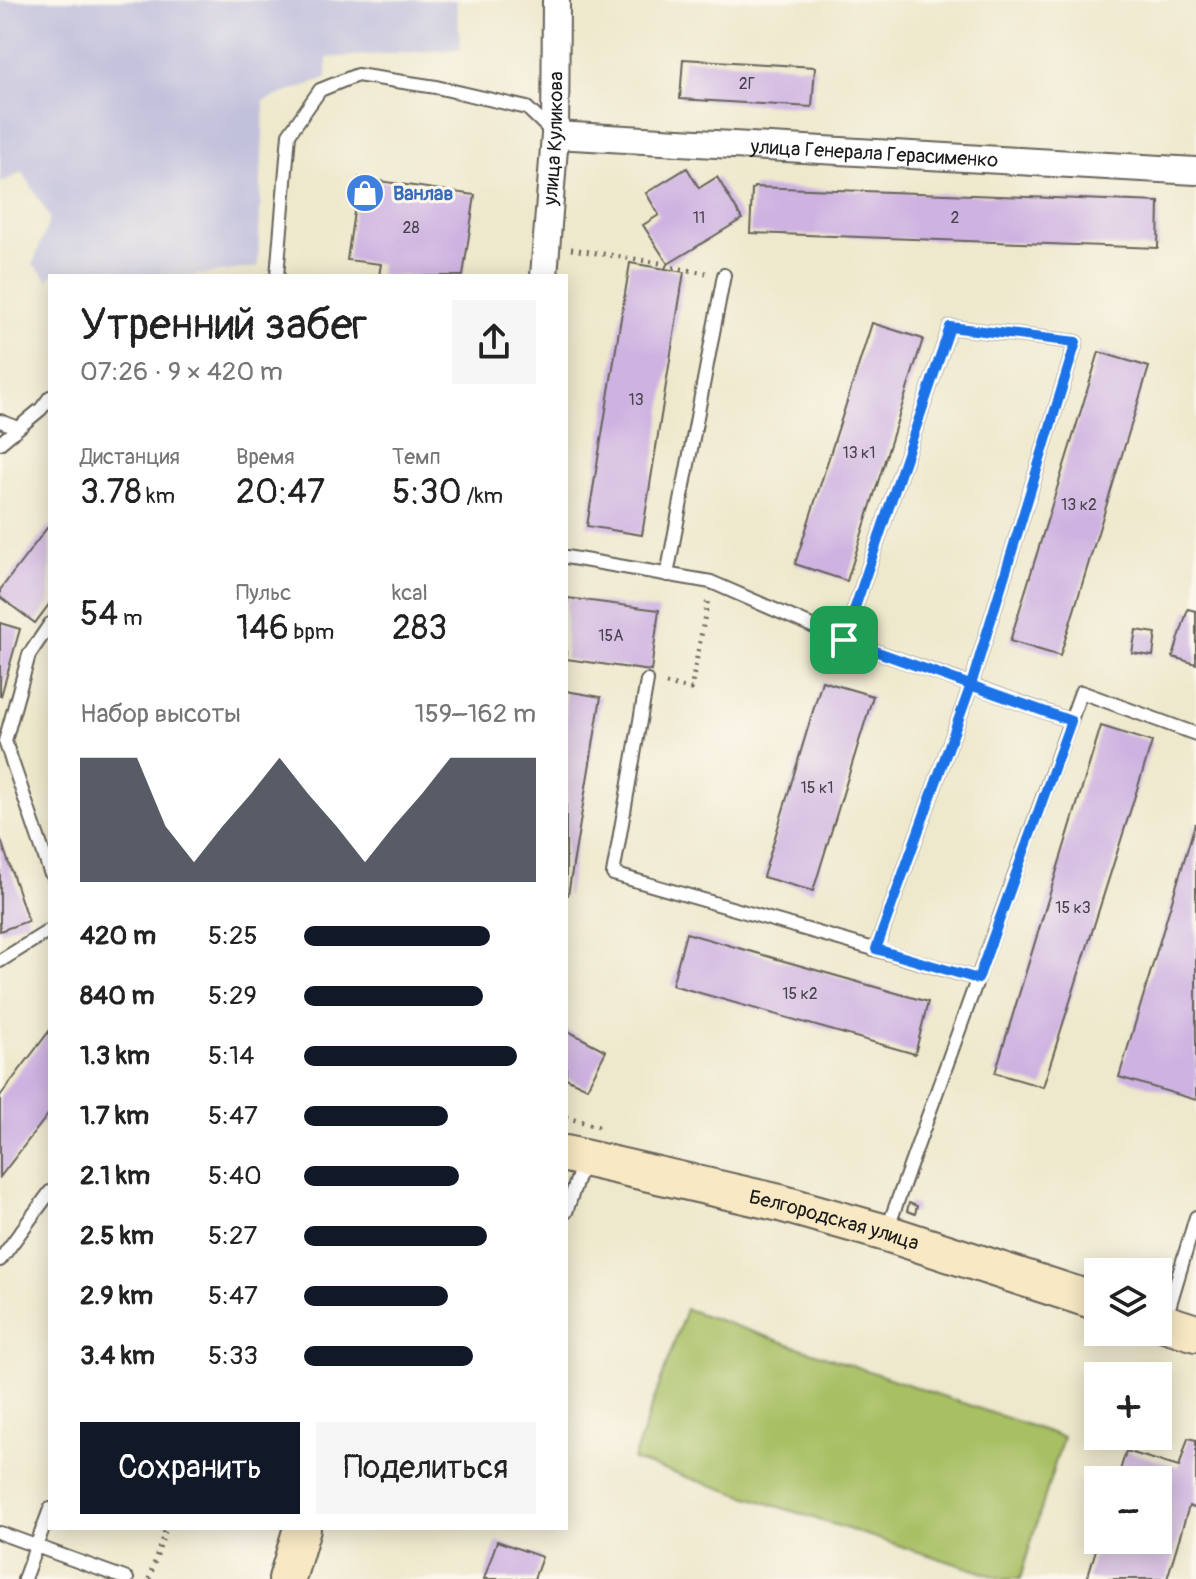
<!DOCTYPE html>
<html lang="ru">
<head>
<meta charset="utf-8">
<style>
	body { margin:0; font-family:Pangolin,sans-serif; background:#f6f6f6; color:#222; height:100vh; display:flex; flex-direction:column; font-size:30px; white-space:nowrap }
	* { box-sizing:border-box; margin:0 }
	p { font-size:26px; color:#767676 }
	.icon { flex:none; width:44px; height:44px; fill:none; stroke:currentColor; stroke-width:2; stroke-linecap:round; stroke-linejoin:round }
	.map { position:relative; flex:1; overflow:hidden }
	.drawer { position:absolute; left:48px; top:274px; width:520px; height:1256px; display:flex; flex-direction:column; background:#fff; border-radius:0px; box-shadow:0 4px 20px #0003 }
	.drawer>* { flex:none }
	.fabs { position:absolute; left:1084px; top:1258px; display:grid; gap:16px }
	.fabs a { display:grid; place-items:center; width:88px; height:88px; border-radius:0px; background:#fff; box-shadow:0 4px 20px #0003; font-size:40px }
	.pin { position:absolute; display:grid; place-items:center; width:68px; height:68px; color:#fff; margin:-34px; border-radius:16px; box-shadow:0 4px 12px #0006 }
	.round { display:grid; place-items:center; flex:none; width:84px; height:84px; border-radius:0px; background:#f6f6f6 }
	.overview { display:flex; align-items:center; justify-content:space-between; height:136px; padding:0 32px }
	h1 { font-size:44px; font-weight:600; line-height:60px }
	.figures { display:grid; grid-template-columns:repeat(3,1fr); gap:12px; height:136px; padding:8px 32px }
	.figures div { display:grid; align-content:center }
	.figures b { font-size:34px; font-weight:600 }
	.figures small { font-size:22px; font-weight:400 }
	.figures p { font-size:22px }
	.chart { height:224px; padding:16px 32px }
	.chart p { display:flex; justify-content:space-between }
	.chart svg { width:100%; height:144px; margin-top:8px; fill:#111827; opacity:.7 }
	.action { display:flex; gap:16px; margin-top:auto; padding:16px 32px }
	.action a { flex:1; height:92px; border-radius:0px; background:#111827; color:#fff; font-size:32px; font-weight:600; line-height:92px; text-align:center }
	.action a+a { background:#f6f6f6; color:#222 }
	ul { padding:0 32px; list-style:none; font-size:26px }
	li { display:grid; grid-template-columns:128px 96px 1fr; align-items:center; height:60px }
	li i { height:20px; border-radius:10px; background:#111827 }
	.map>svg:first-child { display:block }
	.industrial { fill:#c2c1dc }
	.green { fill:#a8bf64; stroke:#626e40; stroke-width:2 }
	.building { fill:#ceb2e1 }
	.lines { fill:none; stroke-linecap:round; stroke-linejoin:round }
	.service-casing { stroke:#66635a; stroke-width:16 }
	.minor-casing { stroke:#66635a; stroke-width:30 }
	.secondary-casing { stroke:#66635a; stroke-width:40 }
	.path { stroke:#66635a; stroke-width:5; stroke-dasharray:2 6; stroke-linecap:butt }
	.service { stroke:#fff; stroke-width:12 }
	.minor { stroke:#fff; stroke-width:26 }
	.secondary { stroke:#f8e8c3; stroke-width:36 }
	.route-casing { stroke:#fff; stroke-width:16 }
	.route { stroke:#1a73e8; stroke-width:10 }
	.labels { text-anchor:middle; stroke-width:6; stroke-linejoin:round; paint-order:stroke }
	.number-label { font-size:16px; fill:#48424d }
	.street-label { font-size:20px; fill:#1c1c1c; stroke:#fbf7ec }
	.shop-label { font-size:20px; font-weight:bold; fill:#366cbe; stroke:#fbf7ec; text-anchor:start }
</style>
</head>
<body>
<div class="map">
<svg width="1196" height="1579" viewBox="0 0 1196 1579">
	<rect width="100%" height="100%" fill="#fbf7ec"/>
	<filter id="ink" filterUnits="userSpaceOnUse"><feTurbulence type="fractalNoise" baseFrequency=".0125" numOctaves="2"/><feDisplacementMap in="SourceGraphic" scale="16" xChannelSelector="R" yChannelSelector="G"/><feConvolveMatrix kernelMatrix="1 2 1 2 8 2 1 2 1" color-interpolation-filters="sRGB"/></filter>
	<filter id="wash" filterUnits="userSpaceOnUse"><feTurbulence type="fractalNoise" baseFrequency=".006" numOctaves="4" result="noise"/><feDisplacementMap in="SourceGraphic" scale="32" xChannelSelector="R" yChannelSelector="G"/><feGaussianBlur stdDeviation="1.8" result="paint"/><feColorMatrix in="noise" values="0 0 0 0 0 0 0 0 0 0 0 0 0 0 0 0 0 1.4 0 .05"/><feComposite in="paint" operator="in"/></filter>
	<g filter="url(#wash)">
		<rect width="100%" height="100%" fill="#eee8cc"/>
		<path class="industrial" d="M0,0H456L461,49L327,58V78L264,101L258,267L191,276H50V282L33,264L50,218L23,172L0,183Z"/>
		<path class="green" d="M686,1309L1063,1437L1020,1579H1003L633,1460Z"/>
		<g id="blocks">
			<path class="building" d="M683,59L815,67L812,107L680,99Z
				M687,168L699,188L717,177L742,219L668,264L643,225L659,215L646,193Z
				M359,178L475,195L463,276H379L381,264L347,260Z
				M754,187L1159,202L1158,248L750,233L752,190Z
				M630,263L684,272L642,535L587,526Z
				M872,323L923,339L847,581L795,564Z
				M1099,352L1149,367L1060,656L1010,641Z
				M50,524V603L35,623L0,597V590Z
				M568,598L659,610L651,671L566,659V612Z
				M1188,609L1196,611V664L1173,657Z
				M0,623L20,629L1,696H0Z
				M1136,630L1156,633L1153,656L1132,653Z
				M822,681L873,696L813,891L763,877Z
				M566,691L601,697L568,895H566Z
				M1101,726L1152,742L1043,1087L995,1073Z
				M1195,824H1196V1100L1119,1077Z
				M0,837L28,921L0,931Z
				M686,933L928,1002L915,1054L672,985Z
				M50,1030V1112L0,1177V1096Z
				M566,1030L606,1051L587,1088L566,1078Z
				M909,1203L917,1206L915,1214L907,1211Z
				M1188,1438L1196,1440V1509L1189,1506L1167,1579H1087L1099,1540H1158V1480H1117L1126,1451L1179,1467Z
				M497,1541L542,1557L534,1579H484Z"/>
		</g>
	</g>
	<g filter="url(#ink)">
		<use href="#blocks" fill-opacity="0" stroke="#66635a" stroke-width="2"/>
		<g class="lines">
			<g class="service-casing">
				<path id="service" d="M277,276L289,134L320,90L357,75L436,87L527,108L553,133
					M0,421L18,428
					M0,443L41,409L50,397
					M566,557L711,582L844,640L971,685L1076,342L950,327L844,640
					M667,575L724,275
					M50,624L29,655L5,741L50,872
					M647,681L613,874L978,979
					M876,949L971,685L1071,721
					M0,961L50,930
					M566,1212L583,1162
					M887,1230L1081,692L1196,734
					M0,1260L50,1192
					M1165,1321L1196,1217
					M0,1533L127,1579
					M24,1579L50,1509"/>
			</g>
			<g class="minor-casing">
				<g id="minor">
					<path id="s1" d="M555,135L1196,171"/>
					<path id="s2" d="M544,276L555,135L556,0"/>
				</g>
			</g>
			<g class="secondary-casing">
				<g id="secondary">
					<path id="s3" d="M566,1154L780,1203L886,1233L1098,1302"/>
					<path d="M1158,1321L1196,1333"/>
					<path d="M287,1579L302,1528"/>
				</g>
			</g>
			<path class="path" d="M571,249L660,263L668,267L706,273
				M666,684L691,689L708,599
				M566,1117L599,1127
				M149,1579L166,1528"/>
			<use href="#service" class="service"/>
			<use href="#minor" class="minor"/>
			<use href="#secondary" class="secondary"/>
		</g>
	</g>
	<g class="lines" filter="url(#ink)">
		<g class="route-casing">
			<path id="route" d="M844,640L1071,721L978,979L876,949L971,685L1076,342L950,327L844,640"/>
		</g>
		<use href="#route" class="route"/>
	</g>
	<defs>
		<g id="shop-disc" transform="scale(2)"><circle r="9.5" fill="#3f7fe0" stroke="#fbf7ec"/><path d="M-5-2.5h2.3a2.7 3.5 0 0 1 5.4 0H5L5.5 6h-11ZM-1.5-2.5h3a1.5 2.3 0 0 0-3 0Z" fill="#fff"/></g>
	</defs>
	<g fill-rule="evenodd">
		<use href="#shop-disc" x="365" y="193"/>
	</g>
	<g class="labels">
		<g class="number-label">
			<text x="747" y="89">2Г</text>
			<text x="699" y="223">11</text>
			<text x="955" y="223">2</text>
			<text x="411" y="233">28</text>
			<text x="636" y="405">13</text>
			<text x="859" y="458">13 к1</text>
			<text x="1079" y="510">13 к2</text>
			<text x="611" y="641">15А</text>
			<text x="817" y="793">15 к1</text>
			<text x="1073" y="913">15 к3</text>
			<text x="800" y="999">15 к2</text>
		</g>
		<g class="street-label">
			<text dy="7" stroke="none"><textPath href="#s2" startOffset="138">улица Куликова</textPath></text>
			<text dy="7" stroke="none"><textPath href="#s1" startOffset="320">улица Генерала Герасименко</textPath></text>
			<text dy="7" stroke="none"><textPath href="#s3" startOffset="276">Белгородская улица</textPath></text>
		</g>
		<g class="shop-label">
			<text x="393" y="200">Ванлав</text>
		</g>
	</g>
</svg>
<div class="fabs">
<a><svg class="icon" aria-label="layers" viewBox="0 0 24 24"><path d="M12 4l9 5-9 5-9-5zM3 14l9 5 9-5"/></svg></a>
<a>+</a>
<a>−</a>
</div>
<div class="pin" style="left:844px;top:640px;background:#1e9e55"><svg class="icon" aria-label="arrive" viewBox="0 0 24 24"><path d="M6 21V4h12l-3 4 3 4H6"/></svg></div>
<section class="drawer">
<div class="overview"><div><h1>Утренний забег</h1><p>07:26 · 9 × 420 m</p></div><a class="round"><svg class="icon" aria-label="share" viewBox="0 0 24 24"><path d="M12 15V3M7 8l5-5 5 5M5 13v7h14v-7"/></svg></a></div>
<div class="figures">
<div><p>Дистанция</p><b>3.78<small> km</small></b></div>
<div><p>Время</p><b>20:47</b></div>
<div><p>Темп</p><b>5:30<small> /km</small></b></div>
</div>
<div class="figures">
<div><b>54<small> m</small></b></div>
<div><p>Пульс</p><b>146<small> bpm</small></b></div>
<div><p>kcal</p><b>283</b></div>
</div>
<div class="chart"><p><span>Набор высоты</span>159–162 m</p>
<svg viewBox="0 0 160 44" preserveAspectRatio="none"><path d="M0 44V6L10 6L20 6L30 27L40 38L50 27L60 17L70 6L80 17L90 27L100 38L110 27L120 17L130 6L140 6L150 6L160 6V44z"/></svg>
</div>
<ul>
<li><b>420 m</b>5:25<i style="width:80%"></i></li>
<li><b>840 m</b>5:29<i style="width:77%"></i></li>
<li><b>1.3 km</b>5:14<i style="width:92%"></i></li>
<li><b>1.7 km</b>5:47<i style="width:62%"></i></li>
<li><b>2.1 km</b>5:40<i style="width:67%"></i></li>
<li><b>2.5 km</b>5:27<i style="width:79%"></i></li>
<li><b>2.9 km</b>5:47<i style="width:62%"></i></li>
<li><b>3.4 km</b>5:33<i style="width:73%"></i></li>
</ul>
<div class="action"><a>Сохранить</a><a>Поделиться</a></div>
</section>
</div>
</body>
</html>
